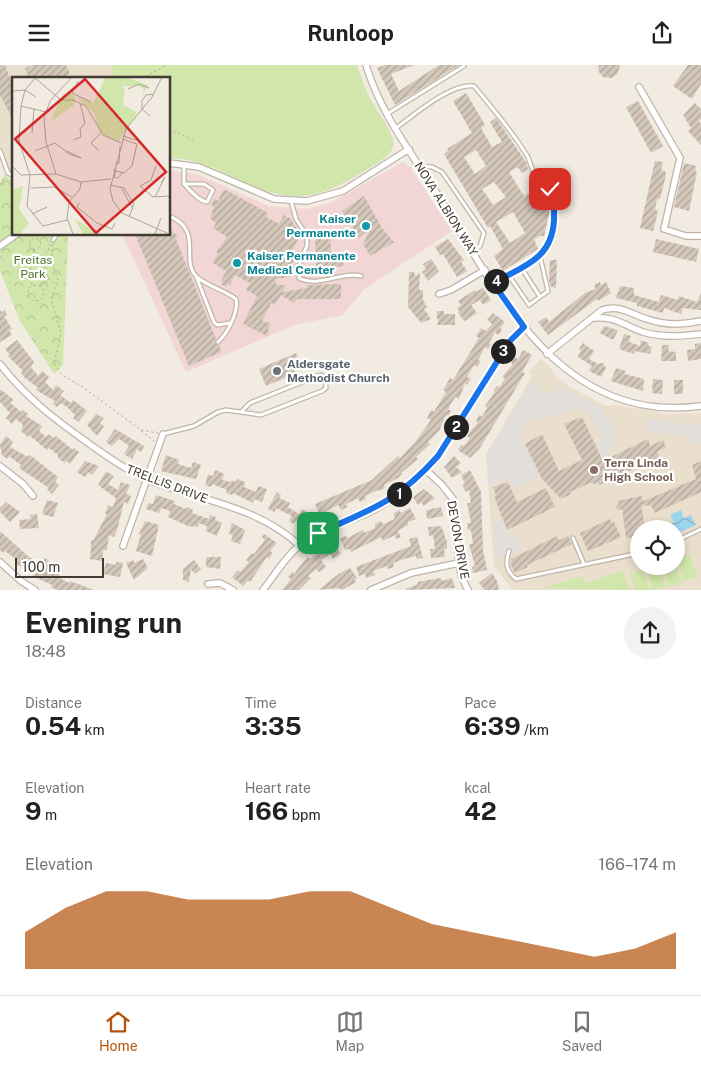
<!DOCTYPE html>
<html lang="en">
<head>
<meta charset="utf-8">
<style>
	body { margin:0; font-family:"Public Sans",sans-serif; background:#f2f2f2; color:#202124; height:100vh; display:flex; flex-direction:column; font-size:19px; white-space:nowrap }
	* { box-sizing:border-box; margin:0 }
	p { font-size:16px; color:#757577 }
	.icon { flex:none; width:28px; height:28px; fill:none; stroke:currentColor; stroke-width:2; stroke-linecap:round; stroke-linejoin:round }
	.map { position:relative; height:525px; overflow:hidden }
	.side { display:flex; flex-direction:column; background:#fff; flex:1 }
	.side>* { flex:none }
	.buttons { position:absolute; left:630px; top:455px; display:grid; gap:10px }
	.buttons a { display:grid; place-items:center; width:55px; height:55px; border-radius:50%; background:#fff; box-shadow:0 2px 8px #0003; font-size:25px }
	.scale { position:absolute; left:15px; bottom:12px; width:89px; box-sizing:border-box; padding-left:5px; border:2px solid #423b33; border-top:0; font-size:14px; line-height:18px; white-space:nowrap; color:#423b33; -webkit-text-stroke:4px #fff; paint-order:stroke }
	.pin { position:absolute; display:grid; place-items:center; width:42px; height:42px; color:#fff; margin:-21px; border-radius:10px; box-shadow:0 2px 8px #0006 }
	.km { position:absolute; width:25px; height:25px; margin:-12px; border-radius:50%; background:#222; color:#fff; font-size:14px; line-height:25px; text-align:center }
	.round { display:grid; place-items:center; flex:none; width:52px; height:52px; border-radius:26px; background:#f2f2f2 }
	.summary { display:flex; align-items:center; justify-content:space-between; height:85px; padding:0 25px }
	h1 { font-size:28px; font-weight:700; line-height:38px }
	.figures { display:grid; grid-template-columns:repeat(3,1fr); gap:8px; height:85px; padding:5px 25px }
	.figures div { display:grid; align-content:center }
	.figures b { font-size:25px; font-weight:700 }
	.figures small { font-size:14px; font-weight:400 }
	.figures p { font-size:14px }
	.chart { height:140px; padding:10px 25px }
	.chart p { display:flex; justify-content:space-between }
	.chart svg { width:100%; height:90px; margin-top:5px; fill:#b45309; opacity:.7 }
	header { display:flex; justify-content:space-between; align-items:center; height:65px; padding:0 25px; background:#fff; font-size:22px; font-weight:700 }
	.tabs { display:flex; justify-content:space-around; align-items:center; height:70px; border-top:1px solid #e0e0e0; background:#fff; font-size:14px; color:#757577 }
	.tabs a { display:grid; justify-items:center; gap:2px }
	.tabs .active { color:#b45309 }
	.map>svg:first-child { display:block }
	.education { fill:#eadfcc; fill-rule:evenodd }
	.medical { fill:#f2d6d5 }
	.grass { fill:#d0e6aa }
	.forest { fill:url(#forest-crowns) }
	.parking { fill:#e1dedb }
	.water { fill:url(#water-waves) }
	.building { fill:url(#building-hatch); fill-rule:evenodd }
	.lines { fill:none; stroke-linecap:round; stroke-linejoin:round }
	.service-casing { stroke:#bfb5a8; stroke-width:5.5 }
	.minor-casing { stroke:#bfb5a8; stroke-width:8 }
	.path { stroke:#beac96; stroke-width:1; stroke-dasharray:2.5 2.5; stroke-linecap:butt }
	.service { stroke:#fff; stroke-width:3 }
	.minor { stroke:#fff; stroke-width:5.5 }
	.route-casing { stroke:#fff; stroke-width:10 }
	.route { stroke:#1a73e8; stroke-width:6 }
	.culture-dot { fill:#0f9aa8; stroke:#fff; stroke-width:2 }
	.worship-dot { fill:#6b7280; stroke:#fff; stroke-width:2 }
	.education-dot { fill:#8d6e63; stroke:#fff; stroke-width:2 }
	.labels { text-anchor:middle; stroke-width:4.5; stroke-linejoin:round; paint-order:stroke }
	.street-label { font-size:12px; fill:#423b33; stroke:#fff }
	.culture-label { font-size:12px; font-weight:bold; fill:#0d838f; stroke:#fff; text-anchor:end }
	.park-label { font-size:12px; fill:#4b7327; stroke:#fff }
	.worship-label { font-size:12px; font-weight:bold; fill:#5b616d; stroke:#fff; text-anchor:start }
	.education-label { font-size:12px; font-weight:bold; fill:#785e54; stroke:#fff; text-anchor:start }
	.inset-road { fill:none; stroke:#aba59c; stroke-width:1 }
	.view { fill:#d62828; fill-opacity:0.15; stroke:#d62828; stroke-width:2.5 }
	.inset-edge { fill:none; stroke:#423b33; stroke-width:2.5 }
</style>
</head>
<body>
<header><svg class="icon" aria-label="menu" viewBox="0 0 24 24"><path d="M4 6h16M4 12h16M4 18h16"/></svg>Runloop<svg class="icon" aria-label="share" viewBox="0 0 24 24"><path d="M12 15V3M7 8l5-5 5 5M5 13v7h14v-7"/></svg></header>
<div class="map">
<svg width="701" height="525" viewBox="0 0 701 525">
	<defs>
		<pattern id="forest-crowns" width="20" height="18" patternUnits="userSpaceOnUse" patternTransform="scale(1.25)"><rect width="20" height="18" fill="#d0e6aa"/><path d="M2 6a3 3 0 1 1 6 0M12 15a3 3 0 1 1 6 0" fill="none" stroke="#b4c693"/></pattern>
		<pattern id="water-waves" width="16" height="10" patternUnits="userSpaceOnUse" patternTransform="scale(1.25)"><rect width="16" height="10" fill="#9dd5ef"/><path d="M0 5q4-4 8 0t8 0" fill="none" stroke="#82aec2"/></pattern>
		<pattern id="building-hatch" width="6" height="6" patternUnits="userSpaceOnUse" patternTransform="scale(1.25)"><rect width="6" height="6" fill="#d5c8bb"/><path d="M-1 1l2-2M0 6l6-6M5 7l2-2" fill="none" stroke="#aea499"/></pattern>
	</defs>
	<rect width="100%" height="100%" fill="#f1ebe2"/>
	<path class="education" d="M0,0H110L115,14H14V107L7,110L0,90Z
		M541,294L551,303L557,312L569,321L606,341L617,340L667,349L701,348V525H513L494,501L486,389L532,311L529,306ZM639,464H676V501H639Z"/>
	<path class="medical" d="M403,97L409,101L452,166L363,225L343,250L294,260L186,307L122,169H169V105L198,110L269,141L306,144L330,138Z"/>
	<path class="grass" d="M110,0H357C361,12 365,24 371,35C377,47 390,62 393,75C396,89 380,96 371,102C317,136 291,141 233,112C212,102 193,93 169,93V14H115Z
		M690,490L697,512L684,516L677,494Z
		M676,498L682,518L669,522L663,501H676Z
		M654,501H660L666,522L653,525L646,504Z
		M643,505L650,525H635L630,509Z
		M623,506L629,525L542,523L582,511L585,518Z"/>
	<path class="forest" d="M5,109L9,114L14,115V169H68L63,300L54,309L20,256L0,206V118Z"/>
	<path class="parking" d="M531,316L540,320L538,323L554,329L559,320L604,344L603,348L609,352L616,369L610,388L603,393L595,379L596,375L603,377L604,375L591,355L594,351L580,343L571,345L569,341V346L528,357L520,368L521,375L540,411L514,423L509,414L506,413L489,421L487,390Z
		M648,355L701,360V378L690,377L685,370L646,367Z
		M501,455L508,469L514,467L523,483L499,494L493,457Z"/>
	<path class="water" d="M681,445L684,453L691,450L696,460L676,469V464H669L668,461L674,457L670,450Z"/>
	<path class="building" d="M0,0H5L14,23V57L0,30Z
		M33,0H66L70,9L67,10L68,14H29L25,3Z
		M385,0H414L391,9L399,26L439,0H459L395,40L377,3Z
		M599,0H620L618,8L612,13L603,12L598,6Z
		M688,0H701V19L692,34L673,21Z
		M466,28L485,60L481,63L492,82L502,77L490,57L496,53L526,97L528,104L522,108L518,102L509,107L524,131L540,122L549,138L541,143L550,144L544,171H539L534,174L538,184L503,206L494,191L503,184L490,161L488,163L444,89L449,85L447,84L472,68L453,36ZM476,85L486,101L475,109L464,92ZM494,117L506,132L493,140L482,124ZM513,147L525,168L510,178L496,157Z
		M638,36L663,81L651,88L626,42Z
		M695,38L701,44V54L699,56L701,59V80L688,66L691,63L683,50Z
		M655,96L663,97L661,105L665,106L666,110L660,134H657L655,144L658,147L653,166L640,163Z
		M684,98L696,101L695,106L697,107L689,146L674,142Z
		M224,124L268,148L266,152L279,159L284,150L291,154L300,170L292,186L291,192L295,194L292,200L296,202L290,212L275,214L276,220H286L282,227L307,223V220L341,219V234H297L294,238L281,230L275,240L271,238L262,256L270,258L267,271L243,259L257,231L246,225L250,218L235,210L230,220L228,219L226,222L222,220L223,217L221,216L226,206L213,198L218,188L216,187L227,172L213,163L216,158L210,154L214,142L211,140L214,134L218,136Z
		M364,131L382,163L394,177L370,191L363,179L372,161L359,173L342,146Z
		M169,164L178,171L175,172L216,274L215,278L219,280L221,287L189,301L135,169H169Z
		M330,173L332,195L341,191L344,201L334,202V207L310,210L309,205L316,202L315,174Z
		M448,174L464,195L461,197L467,206L457,212L443,189L440,190L435,182Z
		M656,174L699,184L696,197L653,187Z
		M431,194L439,206L428,216L422,207L426,204L423,199Z
		M550,195H557L556,223L551,222L549,216Z
		M409,207H414L415,211L420,208L419,225H423V235L427,242L424,244L431,254L421,258L408,242Z
		M600,217L601,220L606,217L611,228L598,236L597,234L548,270L538,257L546,252L549,257L585,228L596,224L594,220Z
		M620,221L634,223V230L659,237L661,230L678,235L679,231L697,237L701,228V245L683,243L681,249L664,243L663,248L637,241V238L616,233Z
		M483,223L491,235L483,240L480,235L471,240L477,248L465,256L462,254L458,247H460L457,243L461,240L458,236L475,225L476,227Z
		M0,244L1,247L5,245L7,250L4,251L12,264L9,265L12,270L0,277Z
		M437,246H444V249H455V260H437L439,254H437Z
		M493,248L505,257L500,263L502,265L498,270L495,267L489,278L491,279L488,284L485,282L478,295L481,296L477,302L474,300L467,312L471,314L467,320L465,318L459,334L455,332L448,344L451,346L448,351L446,350L439,366L428,377L430,379L416,392L418,394L401,408L402,409L398,413L384,420L385,423L379,426L378,425L365,431L366,434L360,437L358,433L346,439L347,442L341,445L338,440L326,446L327,449L321,452L315,439L372,415L398,391L400,393L416,376L431,355L427,353L431,345L434,347L446,327L443,325L446,320L450,313L453,315L479,273L476,271L481,263L486,266L492,259L487,255Z
		M604,261L618,265L613,275L600,268Z
		M624,269L631,271L629,277L640,281L641,275L649,278L648,281L652,282L650,289L635,286L634,289L619,284Z
		M17,275L34,297L31,302L38,311L42,306L49,312L45,317L53,325L56,320L64,326L60,330L71,338L73,335L87,346L78,357L73,353L75,350L67,342L61,338L57,342L53,339L55,336L36,325L38,323L25,313L21,308L23,306L8,291L10,290L5,284Z
		M583,278L594,286L589,294L598,299L603,298L606,303L601,312L589,306L592,301L578,292L581,285L579,284Z
		M701,278V294L688,296L687,285L695,284V279Z
		M662,280H669L668,286L676,287V296H661Z
		M523,285L532,290L522,307L525,308L480,383L470,393L458,385L461,380L464,381L470,373L467,371L478,357L476,356L479,350L482,352L487,343L485,341L495,327L493,326L497,321L500,322L505,313L502,312L513,299L511,298L514,292L518,294Z
		M296,288L300,298L293,301L296,308L266,321L259,304Z
		M616,303L626,306L624,309L644,314L643,326L611,316Z
		M653,314L663,315L662,329L652,328Z
		M674,315H683V329H674Z
		M0,324L14,335L10,338L21,347L23,345L28,349L26,351L42,361L39,366L46,372L48,369L54,373L56,371L73,385L74,383L79,387L70,399L67,396L65,398L58,393V390L49,383L47,385L29,370L28,372L21,366L23,360L16,354L12,359L6,353L10,348L0,337Z
		M96,349L104,353L100,358L104,361L97,371L87,360Z
		M582,352L603,396L648,374L650,381L663,375L666,382L657,387L660,394L652,398L651,396L599,420L598,417L593,419L592,417L570,427L571,429L561,434L542,414L525,379L542,369L559,406L582,395L564,359Z
		M115,364L144,381L141,387L137,384L132,394L124,389L129,381L119,374L112,381L106,377Z
		M6,371L13,377L10,382L28,392L30,390L58,412L55,417L59,420L52,429L47,425L49,423L19,403L21,400L9,391L7,394L2,390L0,379Z
		M166,390L179,395L178,399L191,403L193,397L201,400L196,414L161,406Z
		M454,391L461,398L456,402L462,407L452,413L444,402Z
		M85,396L99,401L92,410L88,407L85,412L77,407Z
		M701,396V427L655,448L651,440L642,441L641,438L645,464H639V471L626,473L622,444L618,445L616,442L619,438L617,436L641,431L643,435L641,437L696,414L692,400Z
		M215,405L224,409L222,415L231,417L232,415L236,417L237,414L245,417L244,422L256,427L258,421L267,424L262,437L254,434L253,438L233,428L232,430L226,428L227,425L212,419L211,422L205,420L208,409L213,411Z
		M470,405L481,427L483,485L487,505L473,508L472,502L475,501L469,479H473L471,465H468L467,458H471L467,438H471L469,425L465,427L463,420L465,419L461,410Z
		M106,406L114,411L108,419L118,425L121,417L130,420L126,429L131,431L128,439L124,437L117,465L114,472L109,470L107,485H103L102,496L90,494L91,482V475L93,476L107,449H105L108,440L113,442L116,433L98,420Z
		M508,417L517,437L546,423L555,442L507,465L494,431L496,430L493,422Z
		M424,424L435,433L424,441L421,437L418,440L413,432Z
		M277,427L281,430L279,433L290,438L288,442L299,449L302,444L310,449L302,460L296,456L294,459L289,456L292,451L276,443L275,447L268,444Z
		M156,430L175,436L174,439L186,444L187,442L193,445L192,448L209,454L210,450L216,452L215,455L222,458L217,471L206,466L207,461L199,458L198,462L188,461L168,452L170,446L161,443L159,448L146,444L148,438L153,439Z
		M47,435L58,438L53,452L42,449Z
		M6,437L20,447L10,457L0,447V443Z
		M441,442L443,451L427,454L426,445Z
		M410,443L416,454L408,457V460L398,466L401,472L396,474L395,470L383,476L381,472L351,487L350,484L345,485L340,473L346,471L347,473L363,465L364,468L375,463V459L381,456L383,459L393,455L395,452L393,449L399,445L401,448Z
		M37,449L39,463L20,464L19,455L31,454L30,450Z
		M610,454L612,458L614,457L621,472L588,486L580,468Z
		M145,456L159,460L152,491L136,486L141,469H139Z
		M232,458L245,465L240,479L231,476L233,470L229,469Z
		M441,461L447,477V483L444,484L445,492L431,493L430,484H435L433,470L429,471L428,462Z
		M0,466L29,492L41,499L45,493L50,497L48,500L61,507L58,512L69,518L70,516L94,525H57L51,522L52,520L39,514L33,511L35,508L22,500L21,502L15,498L17,495L5,486L3,488L0,485Z
		M264,469L277,478L270,486L273,488L269,494L267,492L250,517L248,515L243,521L232,512L238,505L240,507L249,497L246,495L252,488L254,489L265,475L262,472Z
		M557,471L559,475L568,471L572,479L527,500L528,502L515,508L511,500V494Z
		M417,472L423,493L417,494L416,491L404,494L393,498L394,502L388,504L387,501L373,506L375,510L366,513L365,509L359,511L356,502L411,481L409,474Z
		M333,477L341,489L333,494L330,489L321,495L326,502L319,507L316,504L308,511L311,513L299,525H282L291,514L288,512L292,507L294,509L304,496L308,492L310,494L322,485L320,483Z
		M206,492H221L220,504L206,502Z
		M143,494L148,503L134,515L126,498L133,495L134,498Z
		M194,495L201,504L195,509L191,504L189,517L183,515V504Z
		M116,497L123,498L120,512L103,509L106,498L116,500Z
		M350,503L357,513L354,514L356,517L342,525L339,523L318,525L340,508Z
		M492,508L497,516L499,525H485L479,518Z
		M441,513L442,516L452,513L455,523L404,525L418,519L417,517Z"/>
	<g class="lines">
		<g class="service-casing">
			<path id="service" d="M387,49L464,1
				M396,63C414,50 452,17 474,21C493,44 513,67 528,92C530,97 531,102 533,106C539,116 552,122 554,133C558,151 554,179 540,191C527,202 508,210 493,218
				M0,86L8,108L14,111
				M420,101L432,102L442,107L484,168L480,181L473,186
				M184,119H204L213,125L207,137C198,136 190,125 184,119V100
				M291,136L296,154L307,171V181L300,196L299,213C318,223 342,206 361,211
				M169,151C204,165 180,194 196,211C204,220 225,225 236,234C239,247 227,269 218,277
				M53,175L57,169
				M521,202L540,232
				M508,209L529,240L548,226L540,191
				M196,211L214,257L217,260L230,258
				M163,369L194,361L218,347L226,345L261,350L322,326L326,323L325,313L322,310L317,311L250,338L241,347
				M573,473L584,499
				M676,476L701,464
				M509,486C505,498 506,506 516,514L639,488"/>
		</g>
		<g class="minor-casing">
			<path id="minor" d="M366,0C380,48 413,90 439,132C500,231 562,360 701,341
				M639,22L680,93L664,164L686,171H701
				M169,98L199,102L274,134L307,136L343,126L409,84
				M0,181L17,169
				M439,229L451,225L485,205
				M592,253C617,251 622,260 643,267C663,273 681,271 701,269
				M547,289L602,245C620,239 630,249 647,254C664,260 684,260 701,256
				M0,299C26,333 57,356 91,380C109,393 126,405 146,414C198,435 257,441 299,480
				M0,401L23,419L33,431
				M426,405L442,420L453,434L459,498L462,513L468,525
				M123,481L163,369
				M0,497L21,516L35,525
				M208,519L220,518L233,525
				M263,525C274,511 286,491 300,480C320,464 347,458 370,447C397,433 418,413 438,391L510,276L524,262
				M371,525L411,508L459,498"/>
		</g>
		<path class="path" d="M141,14L167,0
			M169,64L193,75
			M0,120L5,112
			M31,169V174
			M29.5 179a5.5 5.5 0 1 1 11 0a5.5 5.5 0 1 1-11 0Z
			M53,179L51,194L58,215L51,233L61,269L54,298L62,310L84,323L141,365L158,368
			M34,185L32,191L41,192L48,186L50,179
			M0,192L5,195
			M41,192L49,214
			M32,207L46,205
			M32,211L48,209
			M32,220L30,197L42,196
			M28 228a8 8 0 1 1 16 0a8 8 0 1 1-16 0Z
			M41,221L49,214L55,219
			M141,366L154,376"/>
		<use href="#service" class="service"/>
		<use href="#minor" class="minor"/>
	</g>
	<g class="lines">
		<g class="route-casing">
			<path id="route" d="M318,468C371,445 398,436 438,391L510,276L524,262L493,218C524,201 552,194 554,155C554,143 555,135 550,124"/>
		</g>
		<use href="#route" class="route"/>
	</g>
	<g class="culture-dot">
		<circle cx="366" cy="161" r="5"/>
		<circle cx="237" cy="198" r="5"/>
	</g>
	<circle class="worship-dot" cx="277" cy="306" r="5"/>
	<circle class="education-dot" cx="594" cy="405" r="5"/>
	<g class="labels">
		<g class="street-label">
			<text transform="translate(446 144) rotate(58)" y="4">NOVA ALBION WAY</text>
			<text transform="translate(167 419) rotate(21)" y="4">TRELLIS DRIVE</text>
			<text transform="translate(458 475) rotate(80)" y="4">DEVON DRIVE</text>
		</g>
		<g class="culture-label">
			<text x="356" y="158">Kaiser<tspan x="356" dy="14">Permanente</tspan></text>
			<text x="247" y="195" text-anchor="start">Kaiser Permanente<tspan x="247" dy="14">Medical Center</tspan></text>
		</g>
		<g class="park-label">
			<text x="33" y="199">Freitas<tspan x="33" dy="14">Park</tspan></text>
		</g>
		<g class="worship-label">
			<text x="287" y="303">Aldersgate<tspan x="287" dy="14">Methodist Church</tspan></text>
		</g>
		<g class="education-label">
			<text x="604" y="402">Terra Linda<tspan x="604" dy="14">High School</tspan></text>
		</g>
	</g>
	<g transform="translate(12 12)">
		<rect width="158" height="158" fill="#f1ebe2"/>
		<path d="M94,0H115L136,8L130,20L132,12L127,9H110L113,14L111,27L125,36L107,64L96,61L87,53L82,36L63,19L81,26ZM63,142L88,157H71Z" fill="#d0e6aa"/>
		<path d="M59,15L64,23L62,28L38,45L51,17ZM11,109L7,132L17,146L8,157H0V113Z" fill="#d0e6aa"/>
		<path class="inset-road" d="M22,0L49,23H61L74,29L91,58L109,66M24,0L13,13L9,29L7,64L18,98L15,129L31,149L55,143M150,0L140,20L114,52L98,112L101,124L110,136L157,157M66,4L60,16L79,25M116,12L127,7L137,11M0,14L13,13L24,20M9,29L34,35M138,39L130,32V24L134,18L142,17M20,56L22,32M111,59L127,64M61,63L69,60L68,52L73,46L68,26M158,64V83M23,74L43,66L57,77L69,81L55,74M87,74L79,66L89,56M103,86H107L108,69M0,89L9,98L44,97L69,105L99,102M144,89L139,103L128,109L141,120L156,119L158,122M101,93L112,96L120,89L125,67L110,62M104,94L102,100L106,101L110,96M44,97L34,65L32,41L38,24L60,0M98,108L112,111L122,127L117,140M19,111L42,110L60,120M110,112L121,132M143,120L153,100L149,106M67,126L65,130L85,146L100,152L103,146M20,137L35,130M61,157L55,141L57,125L68,112L69,105M143,157L149,141"/>
		<path class="view" d="M73,2L154,95L84,156L3,62Z"/>
		<rect width="158" height="158" class="inset-edge"/>
	</g>
</svg>
<div class="buttons">
<a><svg class="icon" aria-label="locate" viewBox="0 0 24 24"><circle cx="12" cy="12" r="6"/><path d="M12 2v4M12 18v4M2 12h4M18 12h4"/></svg></a>
</div>
<div class="scale">100 m</div>
<div class="pin" style="left:318px;top:468px;background:#1e9e55"><svg class="icon" aria-label="arrive" viewBox="0 0 24 24"><path d="M6 21V4h12l-3 4 3 4H6"/></svg></div>
<div class="pin" style="left:550px;top:124px;background:#d93025"><svg class="icon" aria-label="check" viewBox="0 0 24 24"><path d="M5 12l5 5 9-10"/></svg></div>
<b class="km" style="left:399px;top:429px">1</b>
<b class="km" style="left:456px;top:362px">2</b>
<b class="km" style="left:503px;top:286px">3</b>
<b class="km" style="left:496px;top:216px">4</b>
</div>
<section class="side">
<div class="summary"><div><h1>Evening run</h1><p>18:48</p></div><a class="round"><svg class="icon" aria-label="share" viewBox="0 0 24 24"><path d="M12 15V3M7 8l5-5 5 5M5 13v7h14v-7"/></svg></a></div>
<div class="figures">
<div><p>Distance</p><b>0.54<small> km</small></b></div>
<div><p>Time</p><b>3:35</b></div>
<div><p>Pace</p><b>6:39<small> /km</small></b></div>
</div>
<div class="figures">
<div><p>Elevation</p><b>9<small> m</small></b></div>
<div><p>Heart rate</p><b>166<small> bpm</small></b></div>
<div><p>kcal</p><b>42</b></div>
</div>
<div class="chart"><p><span>Elevation</span>166–174 m</p>
<svg viewBox="0 0 160 44" preserveAspectRatio="none"><path d="M0 44V26L10 14L20 6L30 6L40 10L50 10L60 10L70 6L80 6L90 14L100 22L110 26L120 30L130 34L140 38L150 34L160 26V44z"/></svg>
</div>
</section>
<nav class="tabs">
<a class="active"><svg class="icon" aria-label="home" viewBox="0 0 24 24"><path d="M3 11l9-7 9 7M6 9v11h12V9"/></svg>Home</a>
<a><svg class="icon" aria-label="map" viewBox="0 0 24 24"><path d="M3 6l6-2 6 2 6-2v14l-6 2-6-2-6 2zM9 4v14M15 6v14"/></svg>Map</a>
<a><svg class="icon" aria-label="saved" viewBox="0 0 24 24"><path d="M7 4h10v16l-5-4-5 4z"/></svg>Saved</a>
</nav>
</body>
</html>
